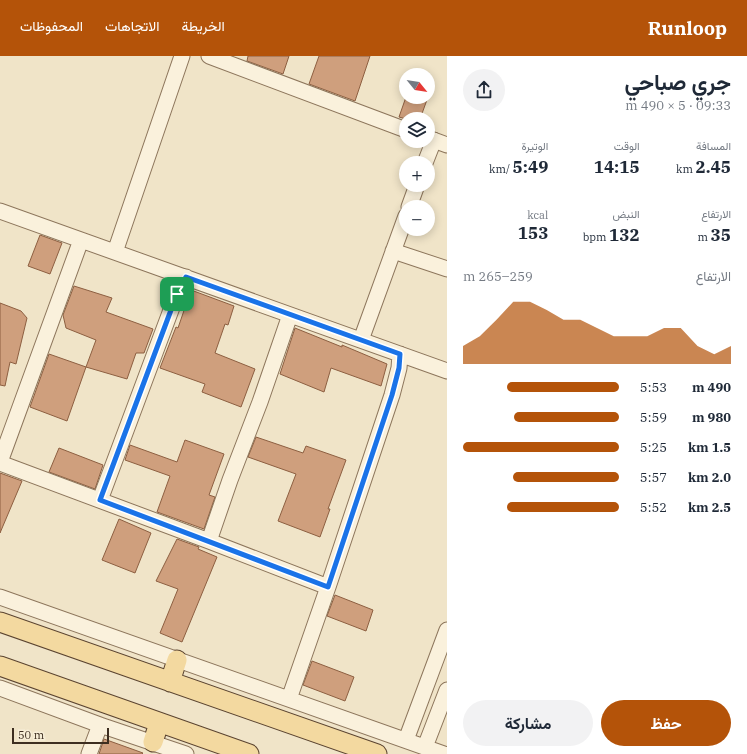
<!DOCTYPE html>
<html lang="ar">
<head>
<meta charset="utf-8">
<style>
	body { margin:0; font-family:"IBM Plex Serif",Vazirmatn,serif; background:#f2f2f3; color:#1f2937; direction:rtl; height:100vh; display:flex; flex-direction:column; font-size:15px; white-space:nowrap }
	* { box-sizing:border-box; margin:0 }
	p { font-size:13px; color:#747a83 }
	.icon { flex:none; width:22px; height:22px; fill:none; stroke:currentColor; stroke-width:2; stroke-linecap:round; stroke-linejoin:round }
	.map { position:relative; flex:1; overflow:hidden; direction:ltr }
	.panel { display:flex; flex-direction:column; background:#fff; width:300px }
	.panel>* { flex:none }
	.needle { width:26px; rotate:120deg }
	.buttons { position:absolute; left:399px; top:12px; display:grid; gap:8px }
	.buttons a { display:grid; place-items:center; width:36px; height:36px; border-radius:50%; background:#fff; box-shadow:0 2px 10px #0003; font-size:20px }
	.scale { position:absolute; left:12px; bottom:10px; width:97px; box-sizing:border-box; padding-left:4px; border:2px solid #3d2e20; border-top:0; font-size:11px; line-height:14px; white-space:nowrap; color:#3d2e20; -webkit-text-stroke:3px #f7eed8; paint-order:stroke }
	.pin { position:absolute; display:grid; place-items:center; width:34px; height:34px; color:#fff; margin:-17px; border-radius:8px; box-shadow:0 2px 6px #0006 }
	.round { display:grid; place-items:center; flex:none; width:42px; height:42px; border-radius:21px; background:#f2f2f3 }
	.overview { display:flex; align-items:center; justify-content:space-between; height:68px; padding:0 16px }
	h1 { font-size:22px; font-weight:700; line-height:30px }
	.metrics { display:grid; grid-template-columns:repeat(3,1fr); gap:6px; height:68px; padding:4px 16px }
	.metrics div { display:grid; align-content:center }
	.metrics b { font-size:17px; font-weight:700 }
	.metrics small { font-size:11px; font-weight:400 }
	.metrics p { font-size:11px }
	.chart { height:112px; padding:8px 16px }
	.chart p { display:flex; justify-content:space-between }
	.chart svg { width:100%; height:72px; margin-top:4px; fill:#b45309; opacity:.7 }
	.button { display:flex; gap:8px; margin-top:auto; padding:8px 16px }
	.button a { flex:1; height:46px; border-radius:24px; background:#b45309; color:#fff; font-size:16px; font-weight:700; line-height:46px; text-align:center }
	.button a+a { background:#f2f2f3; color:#1f2937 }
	ul { padding:0 16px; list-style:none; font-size:13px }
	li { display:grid; grid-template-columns:64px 48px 1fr; align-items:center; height:30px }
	li i { height:10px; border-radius:5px; background:#b45309 }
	header { display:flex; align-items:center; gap:24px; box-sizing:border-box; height:56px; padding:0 20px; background:#b45309; color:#fff }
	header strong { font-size:19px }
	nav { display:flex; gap:22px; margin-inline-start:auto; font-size:14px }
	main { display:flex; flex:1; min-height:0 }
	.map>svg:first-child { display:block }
	.building { fill:#cf9f7d; stroke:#8d5f41 }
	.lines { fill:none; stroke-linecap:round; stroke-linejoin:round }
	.minor-casing { stroke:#8d765c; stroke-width:17 }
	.major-casing { stroke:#5b4430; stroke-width:21 }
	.minor { stroke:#faf1dc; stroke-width:15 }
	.major { stroke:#f3d9a0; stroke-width:19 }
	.route-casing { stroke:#fff; stroke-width:8 }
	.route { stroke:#1a73e8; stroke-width:5 }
</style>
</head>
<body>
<header>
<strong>Runloop</strong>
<nav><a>الخريطة</a><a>الاتجاهات</a><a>المحفوظات</a></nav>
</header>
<main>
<section class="panel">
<div class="overview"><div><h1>جري صباحي</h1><p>09:33 · 5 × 490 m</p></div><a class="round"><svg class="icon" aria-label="share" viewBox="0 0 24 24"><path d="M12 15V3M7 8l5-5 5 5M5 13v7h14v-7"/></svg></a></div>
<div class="metrics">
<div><p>المسافة</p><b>2.45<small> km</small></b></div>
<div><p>الوقت</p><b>14:15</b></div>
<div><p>الوتيرة</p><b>5:49<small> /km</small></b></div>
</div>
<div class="metrics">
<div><p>الارتفاع</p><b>35<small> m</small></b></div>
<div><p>النبض</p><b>132<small> bpm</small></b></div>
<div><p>kcal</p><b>153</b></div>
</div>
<div class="chart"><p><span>الارتفاع</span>259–265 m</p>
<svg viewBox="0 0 160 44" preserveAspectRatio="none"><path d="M0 44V33L10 27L20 17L30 6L40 6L50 11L60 17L70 17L80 22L90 27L100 27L110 27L120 22L130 22L140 33L150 38L160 33V44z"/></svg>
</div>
<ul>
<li><b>490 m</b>5:53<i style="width:72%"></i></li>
<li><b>980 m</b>5:59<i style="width:67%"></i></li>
<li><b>1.5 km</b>5:25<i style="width:100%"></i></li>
<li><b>2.0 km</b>5:57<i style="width:68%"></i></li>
<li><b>2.5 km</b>5:52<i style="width:72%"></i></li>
</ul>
<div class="button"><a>حفظ</a><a>مشاركة</a></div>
</section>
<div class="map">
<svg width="447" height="698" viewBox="0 0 447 698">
	<rect width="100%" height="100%" fill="#f0e4c8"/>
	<path class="building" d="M248,0H289L283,18L247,5Z
		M319,0H370L355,45L309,28Z
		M406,41H428L420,63H406L399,61Z
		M40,179L62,187L50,218L28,210Z
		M74,230L112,242L106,256L153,273L144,297H136L127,323L86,311L96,284L66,272L63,259Z
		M191,234L234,250L228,269L225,268L215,297L255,313L241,351L202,336L205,328L160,312L176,271L178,272Z
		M0,247L21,255L27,262L16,308L10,306L5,330L0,329Z
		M295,272L342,291V289L387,308L381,330L331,312L324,336L280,318Z
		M49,298L86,311L67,365L30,351Z
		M256,381L303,397L306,390L346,404L328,453H330L320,481L278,465L296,418L248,401Z
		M185,384L224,398L209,439L215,441L204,473L157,456L170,420L125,404L130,389L177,406Z
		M59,392L103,409L95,433L49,416Z
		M0,417L22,425L0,477Z
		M119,463L151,477L135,517L102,504Z
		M177,483L199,491L198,493L217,501L182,586L160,577L178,533L156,525Z
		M335,539L373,554L366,575L327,560Z
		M312,605L354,621L345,645L303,629Z
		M104,683L143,697L142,698H99Z"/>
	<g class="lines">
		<g class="minor-casing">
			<path id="minor" d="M209,0L406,74
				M428,82L447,89
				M425,107L434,84
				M409,151L417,129
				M0,155L447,315
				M393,195L447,213
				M115,196L182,0
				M361,284L406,160
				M0,406L81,184
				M0,407L209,485L328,531
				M100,444L177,238L186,221
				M209,485L230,424L260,346L290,259
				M0,541L444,698
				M0,632L100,669L186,698
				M289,643L328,531L392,339L399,312L400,298
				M406,684L447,574
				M425,691L447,634
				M89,698L100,669"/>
		</g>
		<g class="major-casing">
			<path id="major" d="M0,566L377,698
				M0,610L249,698
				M170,626L177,604
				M153,686L159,667"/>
		</g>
		<use href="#minor" class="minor"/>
		<use href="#major" class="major"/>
	</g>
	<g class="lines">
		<g class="route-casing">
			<path id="route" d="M186,221L400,298L399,312L392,339L328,531L100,444L177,238Z"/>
		</g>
		<use href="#route" class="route"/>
	</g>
</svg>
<div class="buttons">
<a><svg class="needle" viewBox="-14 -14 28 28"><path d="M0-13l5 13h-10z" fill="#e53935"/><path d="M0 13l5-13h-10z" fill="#747a83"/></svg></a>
<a><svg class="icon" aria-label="layers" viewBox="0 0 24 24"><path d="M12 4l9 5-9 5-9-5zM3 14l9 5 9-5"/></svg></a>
<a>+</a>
<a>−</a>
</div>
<div class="scale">50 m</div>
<div class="pin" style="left:177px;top:238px;background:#1e9e55"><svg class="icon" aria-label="arrive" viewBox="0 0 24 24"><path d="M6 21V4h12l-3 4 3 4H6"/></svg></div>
</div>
</main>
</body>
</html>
